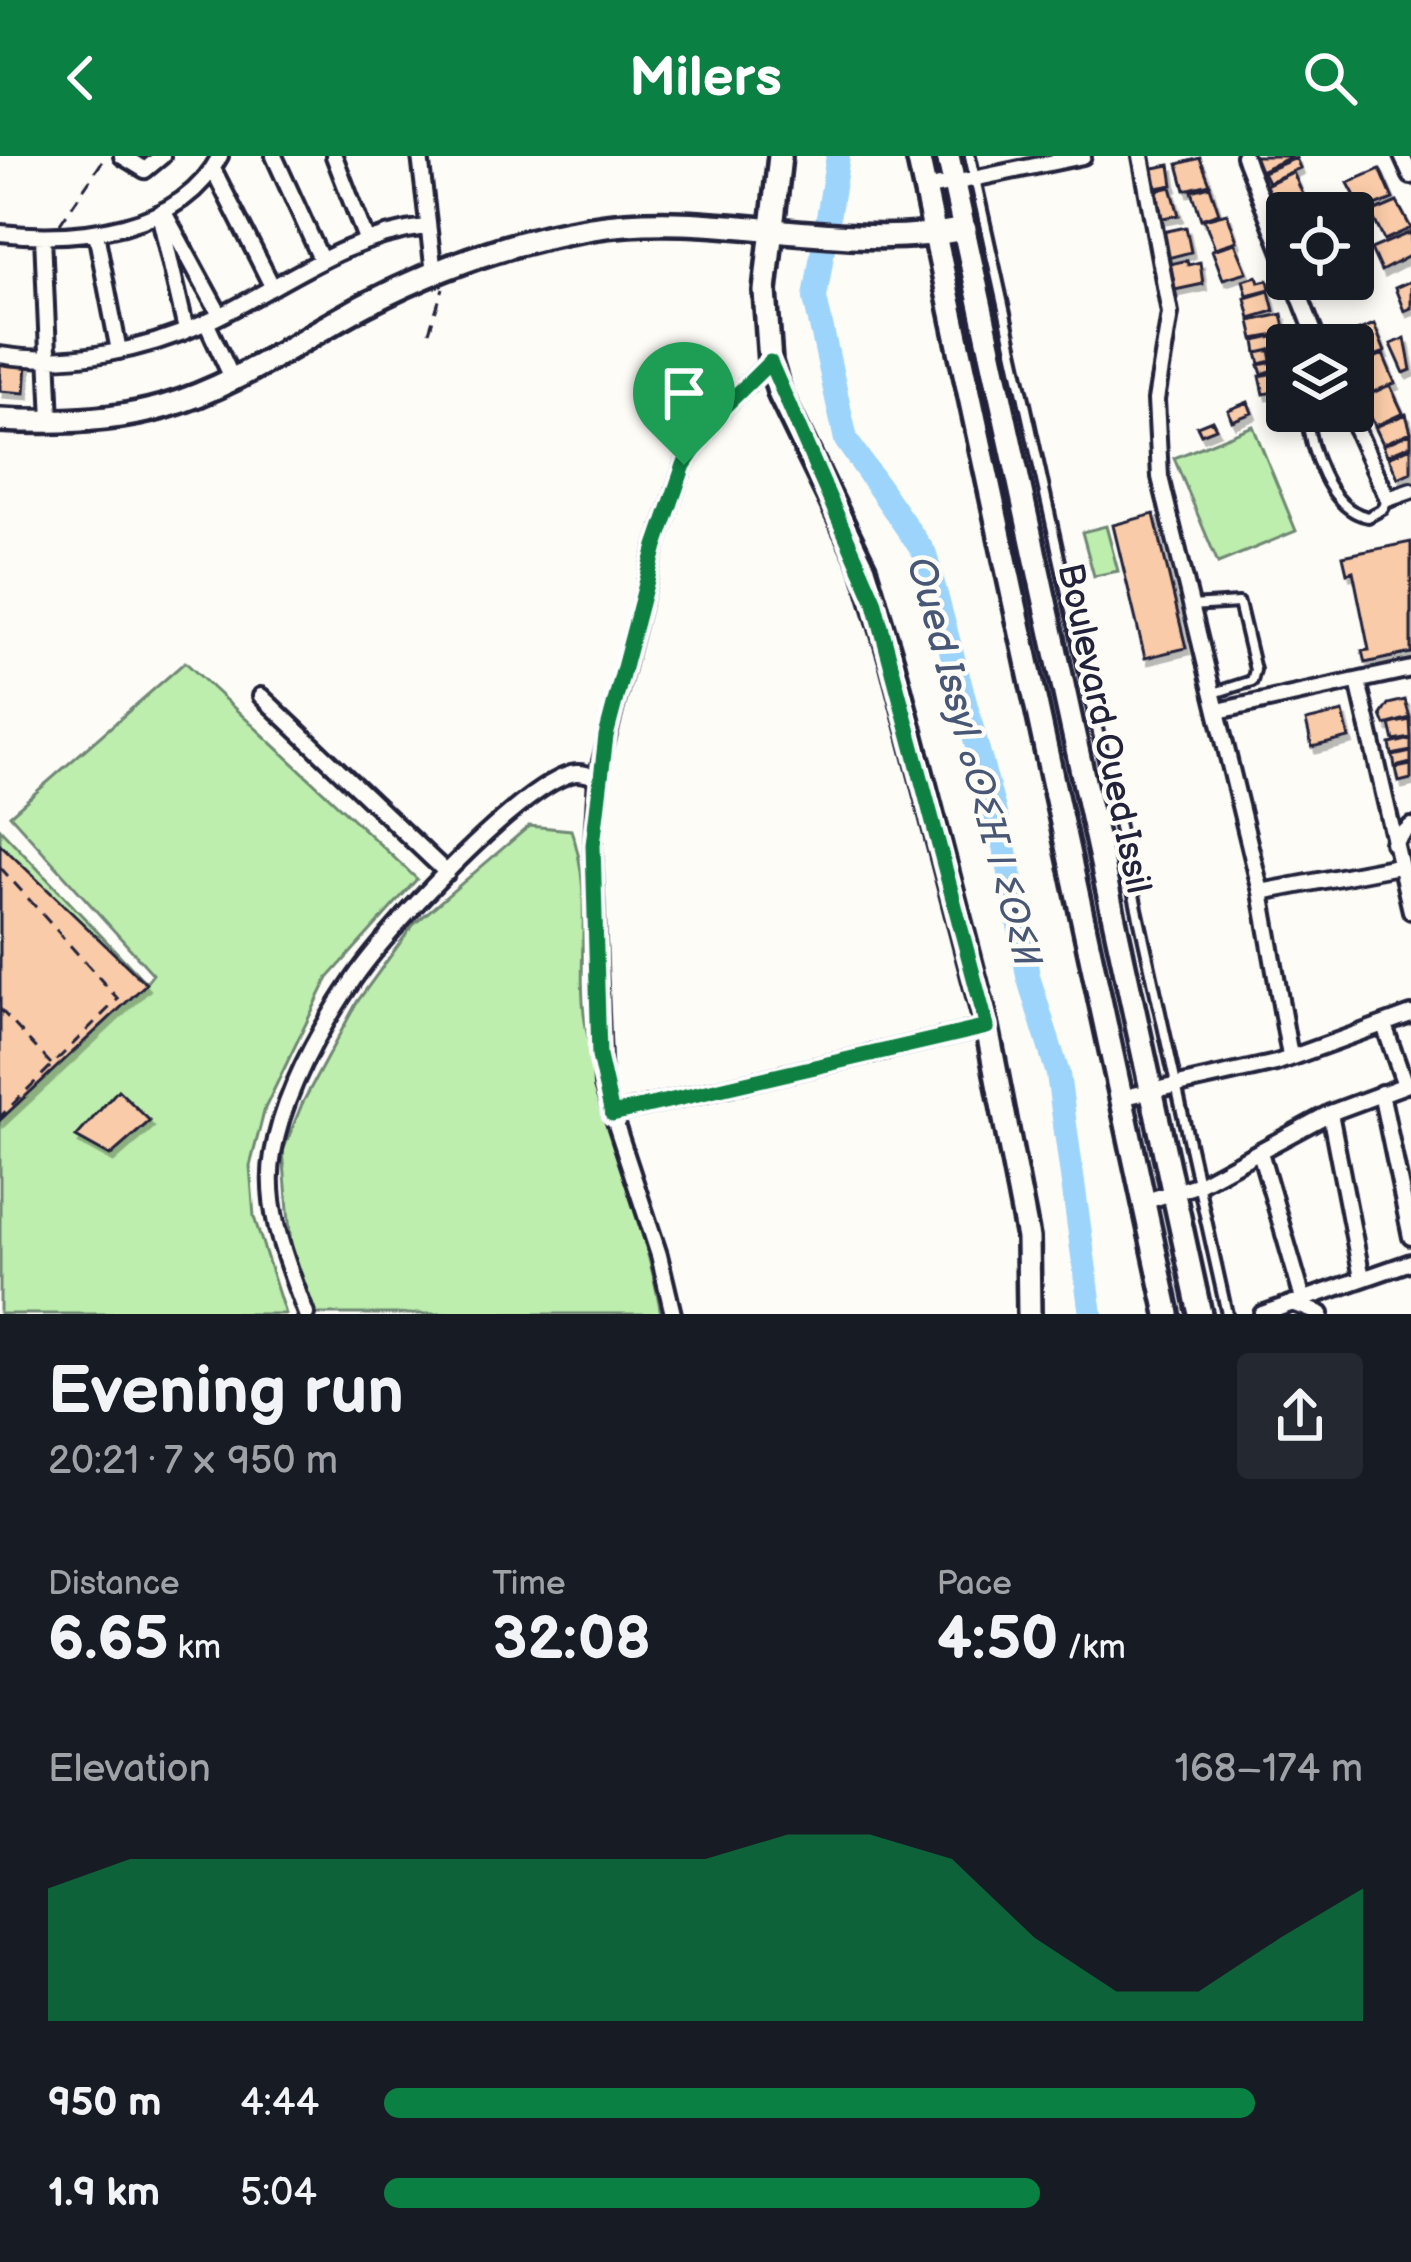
<!DOCTYPE html>
<html lang="en">
<head>
<meta charset="utf-8">
<style>
	body { margin:0; font-family:"Balsamiq Sans","Noto Sans Tifinagh",sans-serif; background:#242831; color:#f1f3f6; height:100vh; display:flex; flex-direction:column; font-size:45px; white-space:nowrap }
	* { box-sizing:border-box; margin:0 }
	p { font-size:39px; color:#9ea1a6 }
	.icon { flex:none; width:66px; height:66px; fill:none; stroke:currentColor; stroke-width:2; stroke-linecap:round; stroke-linejoin:round }
	.map { position:relative; height:1158px; overflow:hidden }
	.panel { display:flex; flex-direction:column; background:#171b24; flex:1 }
	.panel>* { flex:none }
	.buttons { position:absolute; left:1266px; top:36px; display:grid; gap:24px }
	.buttons a { display:grid; place-items:center; width:108px; height:108px; border-radius:12px; background:#171b24; box-shadow:0 6px 18px #0003; font-size:60px }
	.pin { position:absolute; display:grid; place-items:center; width:102px; height:102px; color:#fff; margin:-123px -51px; border-radius:50% 50% 50% 0; rotate:-45deg; box-shadow:0 0 12px #0007 }
	.pin .icon { rotate:45deg }
	.round { display:grid; place-items:center; flex:none; width:126px; height:126px; border-radius:12px; background:#242831 }
	.headline { display:flex; align-items:center; justify-content:space-between; height:204px; padding:0 48px }
	h1 { font-size:66px; font-weight:600; line-height:90px }
	.figures { display:grid; grid-template-columns:repeat(3,1fr); gap:18px; height:204px; padding:12px 48px }
	.figures div { display:grid; align-content:center }
	.figures b { font-size:60px; font-weight:600 }
	.figures small { font-size:33px; font-weight:400 }
	.figures p { font-size:33px }
	.chart { height:336px; padding:24px 48px }
	.chart p { display:flex; justify-content:space-between }
	.chart svg { width:100%; height:216px; margin-top:12px; fill:#0b8043; opacity:.7 }
	ul { padding:0 48px; list-style:none; font-size:39px }
	li { display:grid; grid-template-columns:192px 144px 1fr; align-items:center; height:90px }
	li i { height:30px; border-radius:15px; background:#0b8043 }
	header { display:flex; justify-content:space-between; align-items:center; height:156px; padding:0 48px; background:#0b8043; color:#fff; font-size:54px; font-weight:600 }
	.map>svg:first-child { display:block }
	.green { fill:#bdeead; stroke:#708874; stroke-width:3 }
	.lines { fill:none; stroke-linecap:round; stroke-linejoin:round }
	.river { stroke:#9cd4fc; stroke-width:24 }
	.building { fill:#f9cba8; stroke:#22223b; stroke-width:3; filter:url(#shadow) }
	.lane-casing { stroke:#22223b; stroke-width:16 }
	.street-casing { stroke:#22223b; stroke-width:22 }
	.secondary-casing { stroke:#22223b; stroke-width:30 }
	.primary-casing { stroke:#22223b; stroke-width:30 }
	.path { stroke:#22223b; stroke-width:3; stroke-dasharray:12 9; stroke-linecap:butt }
	.lane { stroke:#fdfcf7; stroke-width:8 }
	.street { stroke:#fdfcf7; stroke-width:14 }
	.secondary { stroke:#fdfcf7; stroke-width:21 }
	.primary { stroke:#fdfcf7; stroke-width:21 }
	.route-casing { stroke:#fff; stroke-width:24 }
	.route { stroke:#0b8043; stroke-width:15 }
	.labels { text-anchor:middle; stroke-width:9; stroke-linejoin:round; paint-order:stroke }
	.street-label { font-size:36px; fill:#22223b; stroke:#fdfcf7 }
	.water-label { font-size:39px; font-style:italic; fill:#475775; stroke:#fdfcf7 }
</style>
</head>
<body>
<header><svg class="icon" aria-label="back" viewBox="0 0 24 24"><path d="M15 5l-7 7 7 7"/></svg>Milers<svg class="icon" aria-label="search" viewBox="0 0 24 24"><circle cx="10" cy="10" r="6"/><path d="M15 15l6 6"/></svg></header>
<div class="map">
<svg width="1411" height="1158" viewBox="0 0 1411 1158">
	<defs>
		<filter id="shadow"><feDropShadow dx="3.5" dy="6" stdDeviation="0" flood-color="#0004"/></filter>
	</defs>
	<rect width="100%" height="100%" fill="#fdfcf7"/>
	<filter id="ink" filterUnits="userSpaceOnUse"><feTurbulence type="fractalNoise" baseFrequency=".00833" numOctaves="2"/><feDisplacementMap in="SourceGraphic" scale="24" xChannelSelector="R" yChannelSelector="G"/><feConvolveMatrix kernelMatrix="1 2 1 2 8 2 1 2 1" color-interpolation-filters="sRGB"/></filter>
	<g filter="url(#ink)">
		<path class="green" d="M1253,270L1296,375L1218,407L1174,302Z
			M1106,370L1118,415L1094,420L1082,376Z
			M185,506L417,723L328,822L265,952L250,1010L254,1061L285,1158H0V673L146,827L153,818L10,659Z
			M529,670L571,674C594,734 576,802 585,865C601,966 644,1059 661,1158H315L291,1090L283,995L302,948L357,846L413,769Z"/>
		<g class="lines">
			<path class="river" d="M838,0L815,142L846,284L925,398L1008,706L1028,820L1058,918L1091,1158"/>
		</g>
		<path class="building" d="M1253,0H1293L1257,16Z
			M1200,2L1210,28L1185,34L1178,8Z
			M1296,2L1300,12L1268,26L1263,16Z
			M1170,9L1173,29L1151,33L1148,13Z
			M1380,13L1393,43L1363,55L1348,27Z
			M1293,16L1305,43L1277,56L1266,29Z
			M1210,30L1219,57L1201,63L1192,35Z
			M1171,31L1179,59L1157,63L1154,35Z
			M1354,43L1360,53L1347,57L1343,48Z
			M1397,46L1411,72L1384,84L1371,57Z
			M1305,47L1315,57H1287L1282,71L1279,59Z
			M1227,57L1237,85L1215,92L1204,63Z
			M1186,71L1191,96L1168,102L1163,76Z
			M1411,76V99L1381,115L1371,93Z
			M1235,87L1247,116L1223,123L1212,94Z
			M1187,104L1188,109L1200,106L1203,128L1175,134L1170,108Z
			M1257,120L1259,126L1268,124L1270,133L1247,139L1243,124Z
			M1315,123H1347L1320,134Z
			M1411,125V152L1404,155L1395,132Z
			M1269,135L1274,155L1250,162L1245,142Z
			M1282,158L1286,177L1254,183L1250,165Z
			M1374,168L1385,196L1353,209V189H1342L1340,182Z
			M1286,178L1287,191L1257,197L1255,185Z
			M1405,182L1411,214L1404,217L1391,188Z
			M1270,194L1272,205L1260,208L1257,197Z
			M1383,198L1395,227L1362,241L1353,211Z
			M1287,203L1286,210L1262,218L1259,209Z
			M0,206L27,208L25,237L0,235Z
			M1287,214V233L1264,238L1260,220Z
			M1390,229L1403,257L1375,270L1362,242Z
			M1248,246L1252,257L1232,265L1228,254Z
			M1406,258L1411,276L1383,288L1375,271Z
			M1212,264L1216,272L1201,278L1197,270Z
			M1411,277V289L1387,299L1383,289Z
			M1411,291V316L1398,322L1389,301Z
			M1154,358L1186,492L1145,502L1113,369Z
			M1411,386V497L1365,507L1362,495L1369,494L1353,415L1347,417L1343,400Z
			M1405,544L1410,562L1385,569L1381,559L1388,548Z
			M1343,556L1349,582L1312,591L1306,565Z
			M1410,564L1411,582L1394,585L1390,568Z
			M1411,583V595L1392,599L1390,588Z
			M1411,596V607L1395,611L1393,600Z
			M1411,609V623L1399,626L1396,612Z
			M0,688L146,828L0,964Z
			M118,934L150,965L110,1000L76,981Z"/>
		<g class="lines">
			<g class="lane-casing">
				<path id="lane" d="M970,0L1227,1158
					M1306,255C1309,291 1329,354 1368,361L1383,353L1388,343
					M1190,450L1239,447L1255,514L1252,525L1214,537"/>
			</g>
			<g class="street-casing">
				<path id="street" d="M122,0L145,14L162,0
					M274,0L320,101
					M334,0L366,83
					M420,0L434,117
					M1141,0L1170,157L1156,244L1160,321L1261,736L1290,900
					M1244,0L1287,109
					M1402,0L1411,20
					M213,13L271,128
					M925,33L1083,0
					M159,57L186,174
					M165,58L220,159
					M0,77C77,85 180,76 220,0
					M96,77L119,195
					M43,80L51,266
					M1293,123L1319,189
					M206,166L233,224
					M0,199C69,210 144,195 207,166C282,131 339,82 425,71
					M1348,255L1388,343L1411,335
					M1358,525L1411,755
					M261,540L447,717
					M1218,555L1411,513
					M1393,687L1411,670
					M1261,736L1398,710
					M1384,869L1405,929
					M1381,937L1411,1081
					M1120,942L1276,907L1411,858
					M1330,957L1362,1122
					M612,958L987,871
					M1260,996L1303,1143
					M1143,1046L1197,1029L1330,957L1411,927
					M1293,1147L1321,1158
					M306,1158C288,1109 263,1052 273,998C283,939 319,874 353,824C385,776 517,633 571,618C580,615 588,619 597,621
					M673,1158L659,1099L603,929L593,689L597,621L656,390L684,309L720,255L770,206
					M1262,1158L1411,1106"/>
			</g>
			<g class="secondary-casing">
				<path id="secondary" d="M780,0L765,135L770,206L780,239L864,412L892,505L987,871L1028,1082L1029,1158
					M0,264C54,267 111,266 163,251C237,230 300,183 367,148C437,112 514,84 592,72C718,52 839,98 965,73"/>
			</g>
			<g class="primary-casing">
				<path id="primary" d="M918,0L1168,1158
					M948,0L1200,1158"/>
			</g>
			<path class="path" d="M60,68L106,0
				M429,176L443,132
				M0,711L118,843L0,961
				M0,853L51,908"/>
			<use href="#lane" class="lane"/>
			<use href="#street" class="street"/>
			<use href="#secondary" class="secondary"/>
			<use href="#primary" class="primary"/>
		</g>
	</g>
	<g class="lines" filter="url(#ink)">
		<g class="route-casing">
			<path id="route" d="M770,206L874,444L987,871L612,958L599,900L593,689L606,580L656,390L684,309L720,255Z"/>
		</g>
		<use href="#route" class="route"/>
	</g>
	<g class="labels">
		<g class="street-label">
			<text transform="translate(1106 572) rotate(78)" y="13">Boulevard Oued Issil</text>
		</g>
		<g class="water-label">
			<text transform="translate(975 604) rotate(75)" y="14">Oued Issyl ⴰⵙⵉⴼ ⵏ ⵉⵙⵉⵍ</text>
		</g>
	</g>
</svg>
<div class="buttons">
<a><svg class="icon" aria-label="locate" viewBox="0 0 24 24"><circle cx="12" cy="12" r="6"/><path d="M12 2v4M12 18v4M2 12h4M18 12h4"/></svg></a>
<a><svg class="icon" aria-label="layers" viewBox="0 0 24 24"><path d="M12 4l9 5-9 5-9-5zM3 14l9 5 9-5"/></svg></a>
</div>
<div class="pin" style="left:684px;top:309px;background:#1e9e55"><svg class="icon" aria-label="arrive" viewBox="0 0 24 24"><path d="M6 21V4h12l-3 4 3 4H6"/></svg></div>
</div>
<section class="panel">
<div class="headline"><div><h1>Evening run</h1><p>20:21 · 7 × 950 m</p></div><a class="round"><svg class="icon" aria-label="share" viewBox="0 0 24 24"><path d="M12 15V3M7 8l5-5 5 5M5 13v7h14v-7"/></svg></a></div>
<div class="figures">
<div><p>Distance</p><b>6.65<small> km</small></b></div>
<div><p>Time</p><b>32:08</b></div>
<div><p>Pace</p><b>4:50<small> /km</small></b></div>
</div>
<div class="chart"><p><span>Elevation</span>168–174 m</p>
<svg viewBox="0 0 160 44" preserveAspectRatio="none"><path d="M0 44V17L10 11L20 11L30 11L40 11L50 11L60 11L70 11L80 11L90 6L100 6L110 11L120 27L130 38L140 38L150 27L160 17V44z"/></svg>
</div>
<ul>
<li><b>950 m</b>4:44<i style="width:89%"></i></li>
<li><b>1.9 km</b>5:04<i style="width:67%"></i></li>
</ul>
</section>
</body>
</html>
